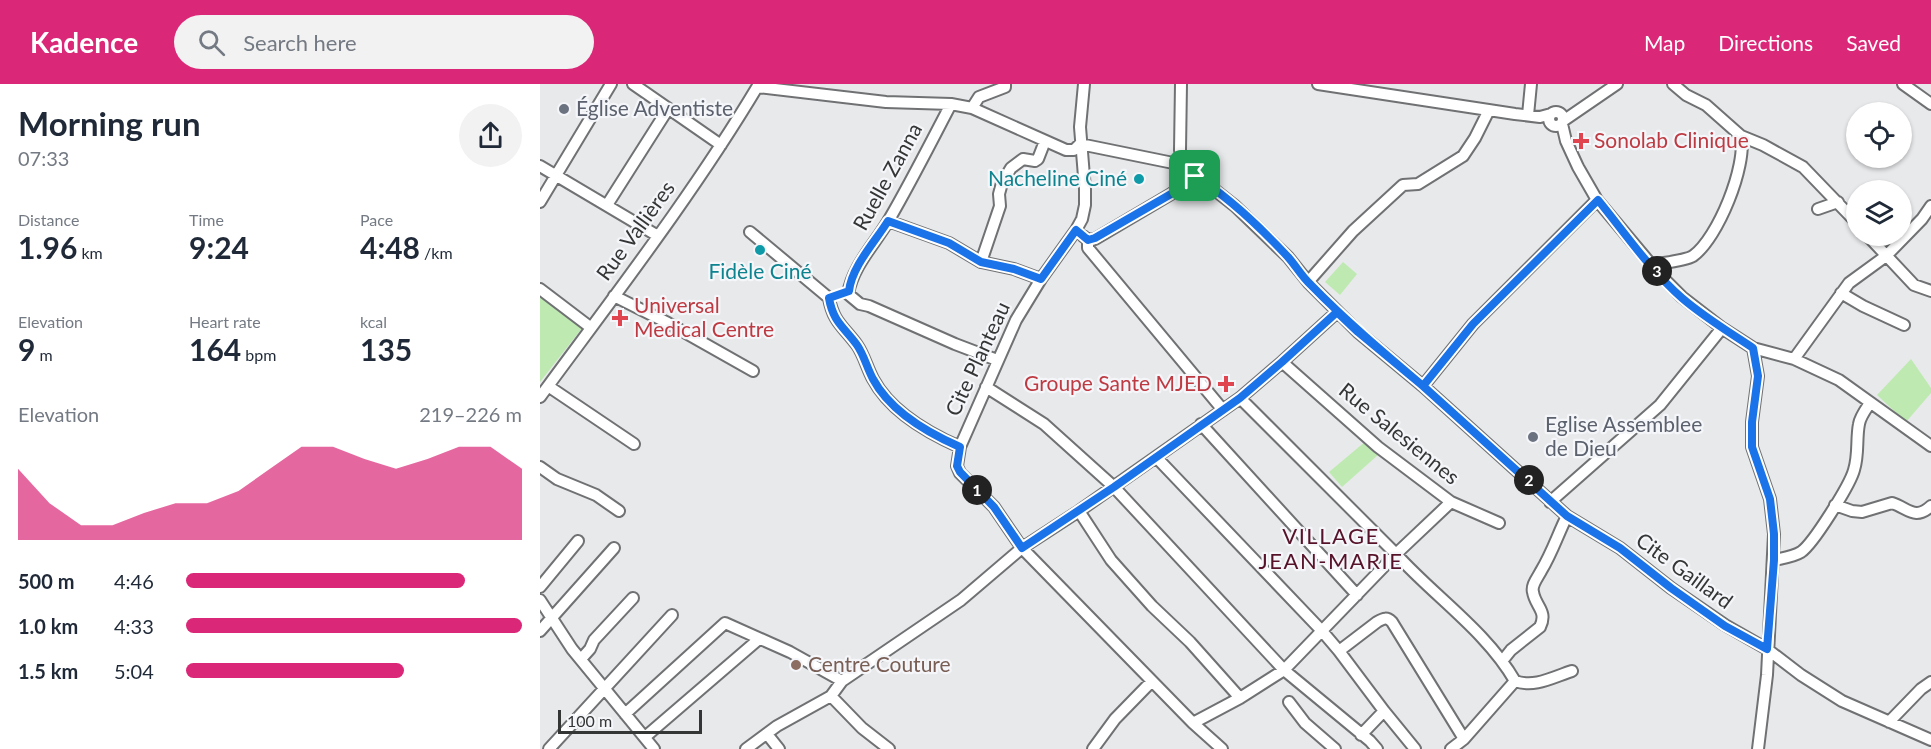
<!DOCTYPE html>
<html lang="en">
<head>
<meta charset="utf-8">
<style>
	body { margin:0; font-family:Lato,sans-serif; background:#f2f2f3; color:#1f2937; height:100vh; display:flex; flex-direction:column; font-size:22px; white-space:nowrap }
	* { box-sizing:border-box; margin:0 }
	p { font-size:20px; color:#747a83 }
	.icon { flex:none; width:33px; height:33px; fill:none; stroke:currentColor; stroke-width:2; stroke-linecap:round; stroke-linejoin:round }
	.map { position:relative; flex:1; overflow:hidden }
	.panel { display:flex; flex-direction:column; background:#fff; width:540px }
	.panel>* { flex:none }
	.buttons { position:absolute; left:1306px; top:18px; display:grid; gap:12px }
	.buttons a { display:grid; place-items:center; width:66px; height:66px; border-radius:50%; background:#fff; box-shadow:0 2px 4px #0004; font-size:30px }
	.scale { position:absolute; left:18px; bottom:15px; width:144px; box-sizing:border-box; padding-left:6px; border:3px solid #343535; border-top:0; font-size:16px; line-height:21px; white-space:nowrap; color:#343535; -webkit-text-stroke:4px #f5f6f9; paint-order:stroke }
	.pin { position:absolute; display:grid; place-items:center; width:51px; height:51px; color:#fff; margin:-26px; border-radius:12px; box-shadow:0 3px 9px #0006 }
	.km { position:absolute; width:30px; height:30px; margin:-15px; border-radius:50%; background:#222; color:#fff; font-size:16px; line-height:30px; text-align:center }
	.round { display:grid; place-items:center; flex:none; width:63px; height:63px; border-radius:32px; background:#f2f2f3 }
	.headline { display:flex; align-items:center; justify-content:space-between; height:102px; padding:0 18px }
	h1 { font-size:33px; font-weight:700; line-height:45px }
	.metrics { display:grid; grid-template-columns:repeat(3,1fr); gap:9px; height:102px; padding:6px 18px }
	.metrics div { display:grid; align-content:center }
	.metrics b { font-size:30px; font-weight:700 }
	.metrics small { font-size:16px; font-weight:400 }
	.metrics p { font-size:16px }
	.chart { height:168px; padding:12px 18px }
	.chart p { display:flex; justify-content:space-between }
	.chart svg { width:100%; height:108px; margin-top:6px; fill:#db2777; opacity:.7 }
	ul { padding:0 18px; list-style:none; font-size:20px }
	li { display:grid; grid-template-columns:96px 72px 1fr; align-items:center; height:45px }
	li i { height:15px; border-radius:8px; background:#db2777 }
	header { display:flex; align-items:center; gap:36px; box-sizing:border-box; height:84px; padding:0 30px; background:#db2777; color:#fff }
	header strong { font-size:28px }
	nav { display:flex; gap:33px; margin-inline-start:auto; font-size:21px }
	.search { width:420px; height:54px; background:#f2f2f3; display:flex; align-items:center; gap:15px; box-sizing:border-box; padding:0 21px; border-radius:33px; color:#747a83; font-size:22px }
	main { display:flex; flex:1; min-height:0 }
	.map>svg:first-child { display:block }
	.green { fill:#beeab1 }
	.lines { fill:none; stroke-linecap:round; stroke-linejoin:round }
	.minor-casing { stroke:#6f7173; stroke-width:14 }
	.minor { stroke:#fff; stroke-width:10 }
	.route-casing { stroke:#fff; stroke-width:12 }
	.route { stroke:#1a73e8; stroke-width:8 }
	.worship-dot { fill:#6b7280; stroke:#f5f6f9; stroke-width:2 }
	.health-dot { fill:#e0444e; stroke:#f5f6f9; stroke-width:2 }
	.culture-dot { fill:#0f9aa8; stroke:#f5f6f9; stroke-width:2 }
	.education-dot { fill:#8d6e63; stroke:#f5f6f9; stroke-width:2 }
	.labels { text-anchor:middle; stroke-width:4.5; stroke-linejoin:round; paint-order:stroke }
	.worship-label { font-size:21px; fill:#5b616d; stroke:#f5f6f9; text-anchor:start }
	.health-label { font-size:21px; fill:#be3a42; stroke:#f5f6f9; text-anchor:start }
	.street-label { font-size:21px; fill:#343535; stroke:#f5f6f9 }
	.culture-label { font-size:21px; fill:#0d838f; stroke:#f5f6f9; text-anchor:end }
	.education-label { font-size:21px; fill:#785e54; stroke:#f5f6f9; text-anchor:start }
	.neighbourhood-label { font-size:22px; letter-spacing:1.5px; fill:#561228; stroke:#f5f6f9 }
</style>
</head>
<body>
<header>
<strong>Kadence</strong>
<div class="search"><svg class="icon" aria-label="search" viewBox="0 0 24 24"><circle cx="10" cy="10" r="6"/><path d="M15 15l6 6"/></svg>Search here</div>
<nav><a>Map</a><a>Directions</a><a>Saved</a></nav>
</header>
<main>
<section class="panel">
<div class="headline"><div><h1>Morning run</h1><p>07:33</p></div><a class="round"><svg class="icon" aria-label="share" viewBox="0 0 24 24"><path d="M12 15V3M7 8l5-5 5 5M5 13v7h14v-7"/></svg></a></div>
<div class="metrics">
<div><p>Distance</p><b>1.96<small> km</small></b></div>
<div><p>Time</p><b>9:24</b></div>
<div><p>Pace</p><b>4:48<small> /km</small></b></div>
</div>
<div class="metrics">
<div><p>Elevation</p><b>9<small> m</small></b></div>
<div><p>Heart rate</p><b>164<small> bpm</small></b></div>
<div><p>kcal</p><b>135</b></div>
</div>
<div class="chart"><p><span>Elevation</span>219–226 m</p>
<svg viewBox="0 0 160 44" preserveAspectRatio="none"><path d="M0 44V15L10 29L20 38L30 38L40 33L50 29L60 29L70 24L80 15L90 6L100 6L110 11L120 15L130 11L140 6L150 6L160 15V44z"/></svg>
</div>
<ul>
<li><b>500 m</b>4:46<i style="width:83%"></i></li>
<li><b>1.0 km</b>4:33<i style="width:100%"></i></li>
<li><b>1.5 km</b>5:04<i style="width:65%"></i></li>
</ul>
</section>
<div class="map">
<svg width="1391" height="665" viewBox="0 0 1391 665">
	<rect width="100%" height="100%" fill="#e8e9eb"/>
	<path class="green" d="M803,178L817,190L800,211L785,198Z
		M0,210L43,243L0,298Z
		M1371,275L1391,304V309L1366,338L1337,311Z
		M826,357L838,371L802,403L789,388Z"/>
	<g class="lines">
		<g class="minor-casing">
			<path id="minor" d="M93,0L181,61
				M544,0L540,43L545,105V121L542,135L536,146L501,195L476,236L420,363L417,382L420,389L454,423L482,464L653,639L682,665
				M641,0L640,66L643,81
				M778,0L975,30L1000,33L1011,30
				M1133,0L1146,11L1166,21L1201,52L1223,61L1263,83L1317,139
				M1363,0L1391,20
				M218,3L346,18L411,20L432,24L526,66H534L540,60L643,81L695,122L748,173L768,198L818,248L883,302L1027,432L1080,464L1131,504L1185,541L1227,565L1261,591L1302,617L1391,656
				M411,20C391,58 372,96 350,134C336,159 313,181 308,210L320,220L329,222L415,260L457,276
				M432,24L439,13L465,3V0
				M1009 35a7 7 0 1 1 14 0a7 7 0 1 1-14 0Z
				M988,31L991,0
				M1023,37L1077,0
				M1022,40L1026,57L1038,83L1057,116L1120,191L1142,213L1182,244L1213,264L1254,275L1299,296L1391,362
				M0,82L118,152
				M0,118L71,0
				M67,121L128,25
				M1278,125L1298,118
				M348,137L409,159L441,178L474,185L501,195
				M210,148L289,214C293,238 304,243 317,261C324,271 327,284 333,295C350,327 388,349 420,363
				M543,152L548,156L555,155L631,110L655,92
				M1328,152L1374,201L1391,207
				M548,156V164L683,326
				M441,178L460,122L459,110L462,99L471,84L483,75L495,77L498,75L505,57
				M1111,181C1121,179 1145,177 1153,172C1178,154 1207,82 1201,52
				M768,198L813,147L863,101L878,100L923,72L935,54L949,26
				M0,205L50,243
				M1301,209L1323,222L1364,241
				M74,212L128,239L213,287
				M1213,264L1218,292L1212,338V363L1230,415L1234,450L1227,591L1218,665
				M1254,275L1309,199L1346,172L1382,135L1391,122
				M742,278L838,363L911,418L959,439
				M8,302L94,360
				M883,302L933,240L1057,116
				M446,303L504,340L574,403L744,586L830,657L837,665
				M0,313C75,211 154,109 219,0
				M700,314L856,470C895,513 946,547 975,597
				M661,340L817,511
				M616,373L782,547L799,567L844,627
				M0,383L17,395L56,411L79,427
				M1010,418L1120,321L1182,244
				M1295,421L1312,427L1322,428L1352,419C1368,424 1375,437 1391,422
				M539,427L571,476L612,522L650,558L700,614
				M1234,476C1243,474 1253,473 1261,468C1273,460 1310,401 1314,386C1319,370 1316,355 1319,340C1320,333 1326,325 1330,319
				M0,503L38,457
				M0,516L32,565L114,665
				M0,547L74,464
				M799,567L837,538C844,534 847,533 852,538L924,655
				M41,575L50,565L54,556L93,514
				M963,576L971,566L1000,543C1008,527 995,522 993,508C991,501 998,493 1001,487C1012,469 1018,450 1027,432
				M975,597C995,604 1013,593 1032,587
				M291,612L322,644L349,665
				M749,618L765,639L795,665
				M85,630L185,539L250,568L302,597
				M1349,638L1381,605L1391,598
				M653,639L700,614L744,586L856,470L911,418
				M227,650L239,665
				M821,651L844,627L875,665
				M105,653L219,555
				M9,665L132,531
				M206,665L237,642L291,612L302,597L421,516L482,464L539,427L700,314L742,278L797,228
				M553,665L575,635L612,597
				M911,665L924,655L975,597"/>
		</g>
		<use href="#minor" class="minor"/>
	</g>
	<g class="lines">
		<g class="route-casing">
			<path id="route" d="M655,92L631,110L555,154L548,156L536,146L501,195L474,185L441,178L409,159L348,137C335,158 312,182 309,207L289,214C293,238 304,243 317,261C324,271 327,284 333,295C350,327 388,349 420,363L417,382L420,388L454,423L482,464L574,403L700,314L742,278L797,228L818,248L883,302L1027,432L1080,464L1131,504L1185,542L1227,565L1234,476V450L1230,415L1212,363V338L1218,292L1213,264C1189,248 1164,233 1142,214C1110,186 1085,149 1058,116L933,240L883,302C844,269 806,237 771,201C762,193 756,182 748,173C720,143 689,113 655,92"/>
		</g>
		<use href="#route" class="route"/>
	</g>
	<g class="worship-dot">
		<circle cx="24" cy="25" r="6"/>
		<circle cx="993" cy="353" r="6"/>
	</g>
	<g class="health-dot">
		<path d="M1038 48h6v6h6v6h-6v6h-6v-6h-6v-6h6z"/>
		<path d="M77 225h6v6h6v6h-6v6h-6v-6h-6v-6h6z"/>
		<path d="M683 291h6v6h6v6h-6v6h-6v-6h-6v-6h6z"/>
	</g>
	<g class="culture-dot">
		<circle cx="599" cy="95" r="6"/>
		<circle cx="220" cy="166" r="6"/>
	</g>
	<circle class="education-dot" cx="256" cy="581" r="6"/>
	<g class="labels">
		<g class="worship-label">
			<text x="36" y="32">Église Adventiste</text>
			<text x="1005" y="348">Eglise Assemblee<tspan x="1005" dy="24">de Dieu</tspan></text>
		</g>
		<g class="health-label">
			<text x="1054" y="64">Sonolab Clinique</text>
			<text x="94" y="229">Universal<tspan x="94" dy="24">Medical Centre</tspan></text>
			<text x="672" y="307" text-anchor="end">Groupe Sante MJED</text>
		</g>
		<g class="street-label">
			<text transform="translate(348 93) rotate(-61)" y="7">Ruelle Zanna</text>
			<text transform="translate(96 147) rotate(-54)" y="7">Rue Vallières</text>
			<text transform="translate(438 275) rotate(-65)" y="7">Cite Planteau</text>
			<text transform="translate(859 350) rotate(39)" y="7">Rue Salesiennes</text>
			<text transform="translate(1144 487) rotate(36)" y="7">Cite Gaillard</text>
		</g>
		<g class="culture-label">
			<text x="587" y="102">Nacheline Ciné</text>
			<text x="220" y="195" text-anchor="middle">Fidèle Ciné</text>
		</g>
		<g class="education-label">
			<text x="268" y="588">Centre Couture</text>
		</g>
		<g class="neighbourhood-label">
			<text x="791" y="460">VILLAGE<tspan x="791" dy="25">JEAN-MARIE</tspan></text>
		</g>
	</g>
</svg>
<div class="buttons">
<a><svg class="icon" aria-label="locate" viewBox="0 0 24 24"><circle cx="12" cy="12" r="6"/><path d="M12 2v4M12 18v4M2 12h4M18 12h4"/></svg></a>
<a><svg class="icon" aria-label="layers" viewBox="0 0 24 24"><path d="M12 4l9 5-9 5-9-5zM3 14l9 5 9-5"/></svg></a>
</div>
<div class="scale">100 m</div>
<div class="pin" style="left:655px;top:92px;background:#1e9e55"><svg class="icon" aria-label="arrive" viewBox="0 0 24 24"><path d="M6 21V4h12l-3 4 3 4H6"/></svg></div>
<b class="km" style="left:437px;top:406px">1</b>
<b class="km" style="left:989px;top:396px">2</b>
<b class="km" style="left:1117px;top:187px">3</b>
</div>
</main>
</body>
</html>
